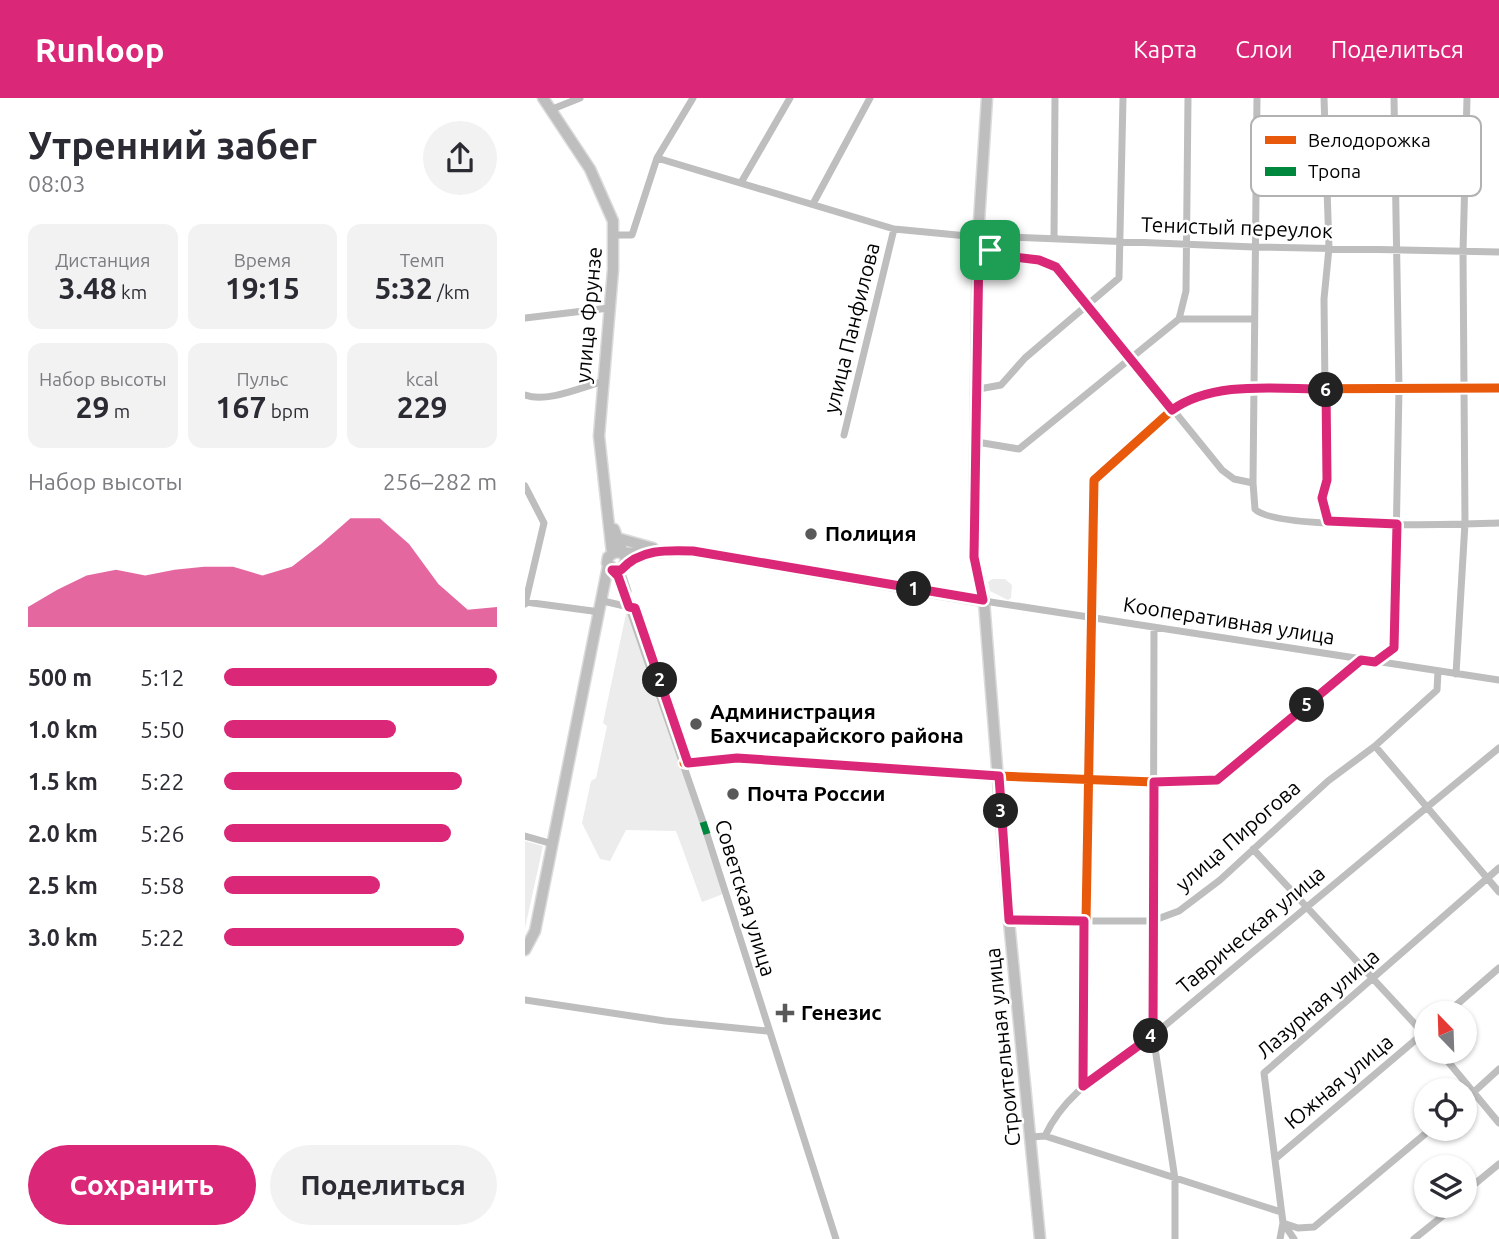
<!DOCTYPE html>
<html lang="ru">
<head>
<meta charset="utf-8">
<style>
	body { margin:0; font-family:Ubuntu,sans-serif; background:#f2f2f3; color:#2b2b33; height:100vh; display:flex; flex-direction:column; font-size:26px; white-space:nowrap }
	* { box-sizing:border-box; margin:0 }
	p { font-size:23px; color:#7c7c81 }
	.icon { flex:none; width:38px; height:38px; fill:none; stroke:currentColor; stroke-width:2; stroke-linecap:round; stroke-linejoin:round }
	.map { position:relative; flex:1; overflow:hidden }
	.sheet { display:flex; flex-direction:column; background:#fff; width:525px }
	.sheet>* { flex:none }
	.needle { width:46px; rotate:337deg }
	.tools { position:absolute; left:889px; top:903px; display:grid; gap:14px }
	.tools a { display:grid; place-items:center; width:63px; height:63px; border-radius:50%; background:#fff; box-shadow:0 2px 5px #0004; font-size:35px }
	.pin { position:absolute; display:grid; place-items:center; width:60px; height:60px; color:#fff; margin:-30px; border-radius:14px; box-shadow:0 4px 10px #0006 }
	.km { position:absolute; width:35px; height:35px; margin:-18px; border-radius:50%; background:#222; color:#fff; font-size:19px; line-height:35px; text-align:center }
	.round { display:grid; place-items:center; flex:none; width:74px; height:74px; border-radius:37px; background:#f2f2f3 }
	.overview { display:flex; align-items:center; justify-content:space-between; height:119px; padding:0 28px }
	h1 { font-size:38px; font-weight:700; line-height:52px }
	.metrics { display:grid; grid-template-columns:repeat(3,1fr); gap:10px; height:119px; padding:7px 28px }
	.metrics div { display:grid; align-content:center; border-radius:14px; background:#f2f2f3; text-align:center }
	.metrics b { font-size:30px; font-weight:700 }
	.metrics small { font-size:19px; font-weight:400 }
	.metrics p { font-size:19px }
	.chart { height:196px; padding:14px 28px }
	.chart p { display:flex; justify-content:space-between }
	.chart svg { width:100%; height:126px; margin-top:7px; fill:#db2777; opacity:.7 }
	.action { display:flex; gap:14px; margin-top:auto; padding:14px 28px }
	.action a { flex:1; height:80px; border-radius:42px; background:#db2777; color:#fff; font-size:28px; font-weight:700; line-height:80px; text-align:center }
	.action a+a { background:#f2f2f3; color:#2b2b33 }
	ul { padding:0 28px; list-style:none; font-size:23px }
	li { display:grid; grid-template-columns:112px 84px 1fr; align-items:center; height:52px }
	li i { height:18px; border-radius:9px; background:#db2777 }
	header { display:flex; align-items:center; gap:42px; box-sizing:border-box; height:98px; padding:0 35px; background:#db2777; color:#fff }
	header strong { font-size:33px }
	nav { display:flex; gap:38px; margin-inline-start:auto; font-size:24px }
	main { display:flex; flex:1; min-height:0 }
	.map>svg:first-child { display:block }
	.green { fill:#ececec }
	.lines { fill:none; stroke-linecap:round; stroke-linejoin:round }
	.major-casing { stroke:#dbdbdb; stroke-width:13 }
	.minor { stroke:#bebebe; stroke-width:7 }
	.major { stroke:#bebebe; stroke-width:10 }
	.quiet { stroke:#00873e; stroke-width:7; stroke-dasharray:14 7; stroke-linecap:butt }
	.cycleway-casing { stroke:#fff; stroke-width:13 }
	.cycleway { stroke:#e8590c; stroke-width:9 }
	.route-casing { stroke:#fff; stroke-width:14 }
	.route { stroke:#db2777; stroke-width:9 }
	.poi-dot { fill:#595959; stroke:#fff; stroke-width:2.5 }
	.labels { text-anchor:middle; stroke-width:5; stroke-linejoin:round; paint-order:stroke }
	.street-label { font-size:21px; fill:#000; stroke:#fff }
	.poi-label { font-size:21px; font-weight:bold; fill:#000; stroke:#fff; text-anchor:start }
	.key { fill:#fff; stroke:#b2b2b2; stroke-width:2 }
	.key-label { font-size:19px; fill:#000 }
</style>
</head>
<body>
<header>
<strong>Runloop</strong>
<nav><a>Карта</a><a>Слои</a><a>Поделиться</a></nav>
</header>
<main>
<section class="sheet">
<div class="overview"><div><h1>Утренний забег</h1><p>08:03</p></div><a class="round"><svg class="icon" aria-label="share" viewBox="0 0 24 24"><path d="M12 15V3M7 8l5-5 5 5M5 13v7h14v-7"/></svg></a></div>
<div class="metrics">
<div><p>Дистанция</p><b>3.48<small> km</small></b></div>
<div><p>Время</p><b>19:15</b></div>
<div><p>Темп</p><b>5:32<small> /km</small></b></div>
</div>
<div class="metrics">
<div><p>Набор высоты</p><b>29<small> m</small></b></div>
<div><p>Пульс</p><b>167<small> bpm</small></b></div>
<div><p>kcal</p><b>229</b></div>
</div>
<div class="chart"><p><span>Набор высоты</span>256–282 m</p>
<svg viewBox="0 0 160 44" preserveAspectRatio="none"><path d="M0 44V37L10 31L20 26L30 24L40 26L50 24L60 23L70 23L80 26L90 23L100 15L110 6L120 6L130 15L140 29L150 38L160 37V44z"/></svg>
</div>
<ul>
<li><b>500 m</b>5:12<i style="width:100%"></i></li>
<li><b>1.0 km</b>5:50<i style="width:63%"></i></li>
<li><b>1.5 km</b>5:22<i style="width:87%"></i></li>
<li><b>2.0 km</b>5:26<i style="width:83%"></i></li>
<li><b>2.5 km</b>5:58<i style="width:57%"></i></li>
<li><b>3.0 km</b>5:22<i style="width:88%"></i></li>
</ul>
<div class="action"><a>Сохранить</a><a>Поделиться</a></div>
</section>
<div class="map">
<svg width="974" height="1141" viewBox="0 0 974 1141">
	<rect width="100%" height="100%" fill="#fff"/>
	<path class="green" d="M467,481H480L487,487L486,500L483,502L465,493L463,484Z
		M103,506L198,796L177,804L151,733L101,732L85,763L75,761L57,725L66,683L71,680L82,628L78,625Z
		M0,743L18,748L0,830Z"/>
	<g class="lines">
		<g class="major-casing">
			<path id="major" d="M18,0L65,71L88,123V172L74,338L87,455
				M462,0L453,139L449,459L459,503L484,823L515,1141
				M89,431L101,462L98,470L91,473L82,465L83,459L90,454C112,457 143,452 168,453L459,503
				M92,440L128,450
				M0,852L10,833L83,468"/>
		</g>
		<path class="minor" d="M799,0L804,150L799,201L801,382L797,400L803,423
			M25,12L55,0
			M132,60L369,131L453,139
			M217,83L265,0
			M289,104L345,0
			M90,137H107L132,60L168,0
			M529,140L530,0
			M454,150L465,152L474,143L487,139L729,149L974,154
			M465,152C488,165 516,155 537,175L697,372L709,381L728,385L730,411C749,433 936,426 974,425
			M0,220L84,210
			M654,221H729
			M454,291L476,287L500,260L594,180L598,0
			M0,297C21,305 55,290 76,284
			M319,337L369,131
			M452,344L494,351L654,221L661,193L663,0
			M728,385L732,0
			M0,388L19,425L0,506
			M88,472L93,478L178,724L311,1141
			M96,472L103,493
			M78,503L104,509
			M459,503L974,582
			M0,504L75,514
			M629,531L628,937L650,1081V1141
			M850,564L869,550L874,291L869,0
			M931,576L940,425L938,154L942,0
			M136,583L154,635
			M850,648L974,794
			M159,665L212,660L474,678L629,684L692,682L836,562
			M0,738L28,746
			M728,751L901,938
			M484,823H627L654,813L695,782L803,683L850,648L912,592L913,573
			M0,902L140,923L242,933
			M922,915L974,870
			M915,954L974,1025
			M558,988L569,382L647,312L670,298L683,295L730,291L974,290
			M940,1002L974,971
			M520,1038L756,1114
			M506,1039L520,1038C543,988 590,969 631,935C745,840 859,744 974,650
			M750,1061L901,933
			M940,1094L974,1066
			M758,1125L773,1130L789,1129L906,1031
			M759,1126L769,1141
			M755,1141L758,1125L739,975L974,770
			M889,1141L930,1108"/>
		<use href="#major" class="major"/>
		<path class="quiet" d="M178,724L182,736"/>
		<g class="cycleway-casing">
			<path id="cycleway" d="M159,665L212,660L474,678L629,684L692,682L836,562
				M558,988L569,382L647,312L670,298L683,295L730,291L974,290"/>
		</g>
		<use href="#cycleway" class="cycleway"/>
	</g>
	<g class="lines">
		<g class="route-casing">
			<path id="route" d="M454,150L473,157L514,162L531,169L647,312C689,282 751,291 801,291L802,382L797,400L803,423L872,426L869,550L850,564L836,562L692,682L629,684L628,937L558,988L559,823L484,822L474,678L212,660L163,665L110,510L104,509L93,478L87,472H96C115,451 141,452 168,453L458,502L449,459Z"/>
		</g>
		<use href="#route" class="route"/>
	</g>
	<g class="poi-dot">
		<circle cx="286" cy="436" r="7"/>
		<circle cx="171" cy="626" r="7"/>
		<circle cx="208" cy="696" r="7"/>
		<path d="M256.5 904.5h7v7h7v7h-7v7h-7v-7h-7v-7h7z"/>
	</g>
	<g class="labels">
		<g class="street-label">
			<text transform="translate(712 130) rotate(2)" y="7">Тенистый переулок</text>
			<text transform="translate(64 217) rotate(-85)" y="7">улица Фрунзе</text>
			<text transform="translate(327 230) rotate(-76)" y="7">улица Панфилова</text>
			<text transform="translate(704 523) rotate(9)" y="7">Кооперативная улица</text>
			<text transform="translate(713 738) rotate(-41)" y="7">улица Пирогова</text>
			<text transform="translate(220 800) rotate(73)" y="7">Советская улица</text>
			<text transform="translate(726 832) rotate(-40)" y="7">Таврическая улица</text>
			<text transform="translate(793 906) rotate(-41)" y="7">Лазурная улица</text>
			<text transform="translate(478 949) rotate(-96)" y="7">Строительная улица</text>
			<text transform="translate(814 984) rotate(-40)" y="7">Южная улица</text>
		</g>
		<g class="poi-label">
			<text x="300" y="443">Полиция</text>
			<text x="185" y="621">Администрация<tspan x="185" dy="24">Бахчисарайского района</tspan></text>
			<text x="222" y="703">Почта России</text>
			<text x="276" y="922">Генезис</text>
		</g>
	</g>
	<rect x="726" y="18" width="230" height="80" rx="10" class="key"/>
	<rect x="740" y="38" width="31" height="8" fill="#e8590c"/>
	<rect x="740" y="69" width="31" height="9" fill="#00873e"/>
	<g class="key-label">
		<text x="783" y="49">Велодорожка</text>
		<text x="783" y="80">Тропа</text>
	</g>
</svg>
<div class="tools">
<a><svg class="needle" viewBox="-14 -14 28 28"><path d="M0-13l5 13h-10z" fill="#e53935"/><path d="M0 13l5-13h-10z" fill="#7c7c81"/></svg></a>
<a><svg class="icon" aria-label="locate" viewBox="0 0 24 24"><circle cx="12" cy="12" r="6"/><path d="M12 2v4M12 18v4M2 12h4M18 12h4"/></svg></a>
<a><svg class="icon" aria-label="layers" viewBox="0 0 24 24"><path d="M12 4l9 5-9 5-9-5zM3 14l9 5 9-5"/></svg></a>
</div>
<div class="pin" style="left:465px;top:152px;background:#1e9e55"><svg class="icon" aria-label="arrive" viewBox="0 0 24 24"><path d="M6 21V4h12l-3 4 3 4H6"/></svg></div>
<b class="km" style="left:389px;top:491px">1</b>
<b class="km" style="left:135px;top:582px">2</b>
<b class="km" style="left:476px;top:713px">3</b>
<b class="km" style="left:626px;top:938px">4</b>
<b class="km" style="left:782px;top:607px">5</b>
<b class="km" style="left:801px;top:292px">6</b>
</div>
</main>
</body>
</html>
